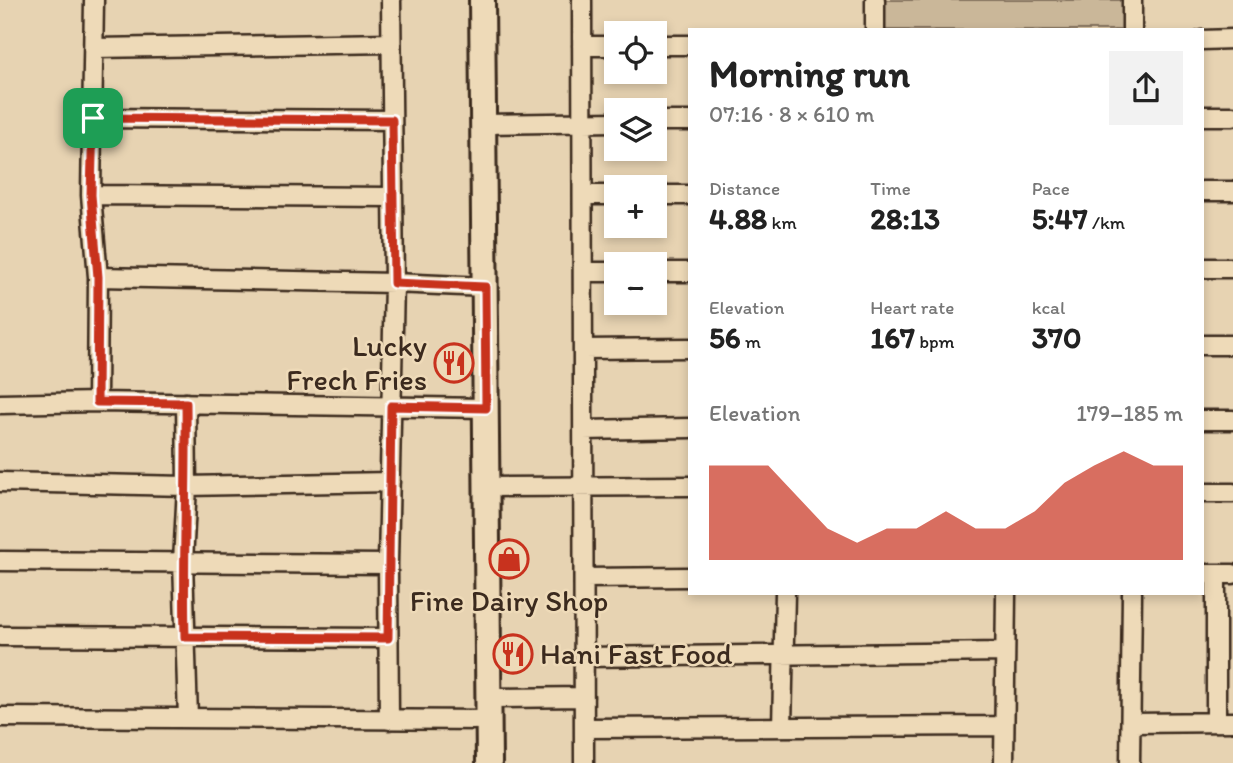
<!DOCTYPE html>
<html lang="en">
<head>
<meta charset="utf-8">
<style>
	body { margin:0; font-family:Itim,sans-serif; background:#f2f2f2; color:#222; height:100vh; display:flex; flex-direction:column; font-size:26px; white-space:nowrap }
	* { box-sizing:border-box; margin:0 }
	p { font-size:23px; color:#767676 }
	.icon { flex:none; width:38px; height:38px; fill:none; stroke:currentColor; stroke-width:2; stroke-linecap:round; stroke-linejoin:round }
	.map { position:relative; flex:1; overflow:hidden }
	.panel { position:absolute; left:688px; top:28px; width:516px; height:567px; display:flex; flex-direction:column; background:#fff; border-radius:0px; box-shadow:0 4px 10px #0003 }
	.panel>* { flex:none }
	.tools { position:absolute; left:604px; top:21px; display:grid; gap:14px }
	.tools a { display:grid; place-items:center; width:63px; height:63px; border-radius:0px; background:#fff; box-shadow:0 4px 10px #0003; font-size:35px }
	.pin { position:absolute; display:grid; place-items:center; width:60px; height:60px; color:#fff; margin:-30px; border-radius:14px; box-shadow:0 4px 10px #0006 }
	.round { display:grid; place-items:center; flex:none; width:74px; height:74px; border-radius:0px; background:#f2f2f2 }
	.summary { display:flex; align-items:center; justify-content:space-between; height:119px; padding:0 21px }
	h1 { font-size:38px; font-weight:700; line-height:52px }
	.stats { display:grid; grid-template-columns:repeat(3,1fr); gap:10px; height:119px; padding:7px 21px }
	.stats div { display:grid; align-content:center }
	.stats b { font-size:30px; font-weight:700 }
	.stats small { font-size:19px; font-weight:400 }
	.stats p { font-size:19px }
	.chart { height:196px; padding:14px 21px }
	.chart p { display:flex; justify-content:space-between }
	.chart svg { width:100%; height:126px; margin-top:7px; fill:#c8321e; opacity:.7 }
	.map>svg:first-child { display:block }
	.green { fill:#cab799; stroke:#82705c; stroke-width:2 }
	.lines { fill:none; stroke-linecap:round; stroke-linejoin:round }
	.street-casing { stroke:#3b2a1e; stroke-width:23 }
	.secondary-casing { stroke:#3b2a1e; stroke-width:30 }
	.street { stroke:#eedab8; stroke-width:18 }
	.secondary { stroke:#eedab8; stroke-width:24 }
	.route-casing { stroke:#fff; stroke-width:14 }
	.route { stroke:#c8321e; stroke-width:9 }
	.labels { text-anchor:middle; stroke-width:5; stroke-linejoin:round; paint-order:stroke }
	.poi-label { font-size:30px; fill:#3b2a1e; stroke:#eedab8; text-anchor:end }
</style>
</head>
<body>
<div class="map">
<svg width="1233" height="763" viewBox="0 0 1233 763">
	<rect width="100%" height="100%" fill="#e7d3b2"/>
	<filter id="ink" filterUnits="userSpaceOnUse"><feTurbulence type="fractalNoise" baseFrequency=".0143" numOctaves="2"/><feDisplacementMap in="SourceGraphic" scale="14" xChannelSelector="R" yChannelSelector="G"/><feConvolveMatrix kernelMatrix="1 2 1 2 8 2 1 2 1" color-interpolation-filters="sRGB"/></filter>
	<g filter="url(#ink)">
		<path class="green" d="M879,0H1130L1129,30H878Z"/>
		<g class="lines">
			<g class="street-casing">
				<path id="street" d="M94,0L91,195L98,277L97,402
					M582,0L584,763
					M875,0V30
					M1132,30V0
					M1202,40L1233,39
					M654,45H690
					M582,46H616
					M95,48L391,43
					M1202,116H1233
					M93,118L392,120
					M654,121H690
					M483,124L616,122
					M1202,191H1233
					M91,195L393,197
					M583,195H616
					M654,195H690
					M1202,268H1233
					M583,272H616
					M654,272H690
					M98,277L394,283L485,287
					M1202,345H1233
					M583,349L690,348
					M186,403L187,486L183,562L188,718
					M0,404L97,402L486,408
					M1202,420H1233
					M583,430L690,428
					M0,482L187,486L390,482
					M487,487L690,486
					M1202,493H1233
					M0,561L388,564
					M1202,574H1233
					M1216,574V722
					M584,578L690,577
					M0,636L388,638
					M584,657L1005,652
					M489,698L584,697
					M0,717L489,720
					M389,720L388,564L394,283L391,0
					M1132,723L1233,722
					M782,727L785,593
					M584,728L1004,726
					M1004,763L1006,593
					M1130,763L1132,593"/>
			</g>
			<g class="secondary-casing">
				<path id="secondary" d="M482,0L489,763"/>
			</g>
			<use href="#street" class="street"/>
			<use href="#secondary" class="secondary"/>
		</g>
	</g>
	<g class="lines" filter="url(#ink)">
		<g class="route-casing">
			<path id="route" d="M93,118L392,120L394,283L485,287L486,408L391,406L388,638L185,637C183,559 187,481 186,403L97,402L98,277L91,195Z"/>
		</g>
		<use href="#route" class="route"/>
	</g>
	<defs>
		<g id="restaurant-ring" transform="scale(2.0125)"><circle r="9.5" fill="#eedab8" stroke="#c8321e" stroke-width="1.5"/><path d="M-5-6h1v4h1v-4h1v4h1v-4h1v5L-1.5 .5V6h-2V.5L-5-1ZM5-6V6H3V1.5H1.5Q1.5-4 5-6Z" fill="#c8321e"/></g>
		<g id="shop-ring" transform="scale(2.0125)"><circle r="9.5" fill="#eedab8" stroke="#c8321e" stroke-width="1.5"/><path d="M-5-2.5h2.3a2.7 3.5 0 0 1 5.4 0H5L5.5 6h-11ZM-1.5-2.5h3a1.5 2.3 0 0 0-3 0Z" fill="#c8321e"/></g>
	</defs>
	<g fill-rule="evenodd">
		<use href="#restaurant-ring" x="454" y="363"/>
		<use href="#shop-ring" x="509" y="559"/>
		<use href="#restaurant-ring" x="513" y="654"/>
	</g>
	<g class="labels">
		<g class="poi-label">
			<text x="427" y="356">Lucky<tspan x="427" dy="34">Frech Fries</tspan></text>
			<text x="509" y="611" text-anchor="middle">Fine Dairy Shop</text>
			<text x="540" y="664" text-anchor="start">Hani Fast Food</text>
		</g>
	</g>
</svg>
<div class="tools">
<a><svg class="icon" aria-label="locate" viewBox="0 0 24 24"><circle cx="12" cy="12" r="6"/><path d="M12 2v4M12 18v4M2 12h4M18 12h4"/></svg></a>
<a><svg class="icon" aria-label="layers" viewBox="0 0 24 24"><path d="M12 4l9 5-9 5-9-5zM3 14l9 5 9-5"/></svg></a>
<a>+</a>
<a>−</a>
</div>
<div class="pin" style="left:93px;top:118px;background:#1e9e55"><svg class="icon" aria-label="arrive" viewBox="0 0 24 24"><path d="M6 21V4h12l-3 4 3 4H6"/></svg></div>
<section class="panel">
<div class="summary"><div><h1>Morning run</h1><p>07:16 · 8 × 610 m</p></div><a class="round"><svg class="icon" aria-label="share" viewBox="0 0 24 24"><path d="M12 15V3M7 8l5-5 5 5M5 13v7h14v-7"/></svg></a></div>
<div class="stats">
<div><p>Distance</p><b>4.88<small> km</small></b></div>
<div><p>Time</p><b>28:13</b></div>
<div><p>Pace</p><b>5:47<small> /km</small></b></div>
</div>
<div class="stats">
<div><p>Elevation</p><b>56<small> m</small></b></div>
<div><p>Heart rate</p><b>167<small> bpm</small></b></div>
<div><p>kcal</p><b>370</b></div>
</div>
<div class="chart"><p><span>Elevation</span>179–185 m</p>
<svg viewBox="0 0 160 44" preserveAspectRatio="none"><path d="M0 44V11L10 11L20 11L30 22L40 33L50 38L60 33L70 33L80 27L90 33L100 33L110 27L120 17L130 11L140 6L150 11L160 11V44z"/></svg>
</div>
</section>
</div>
</body>
</html>
